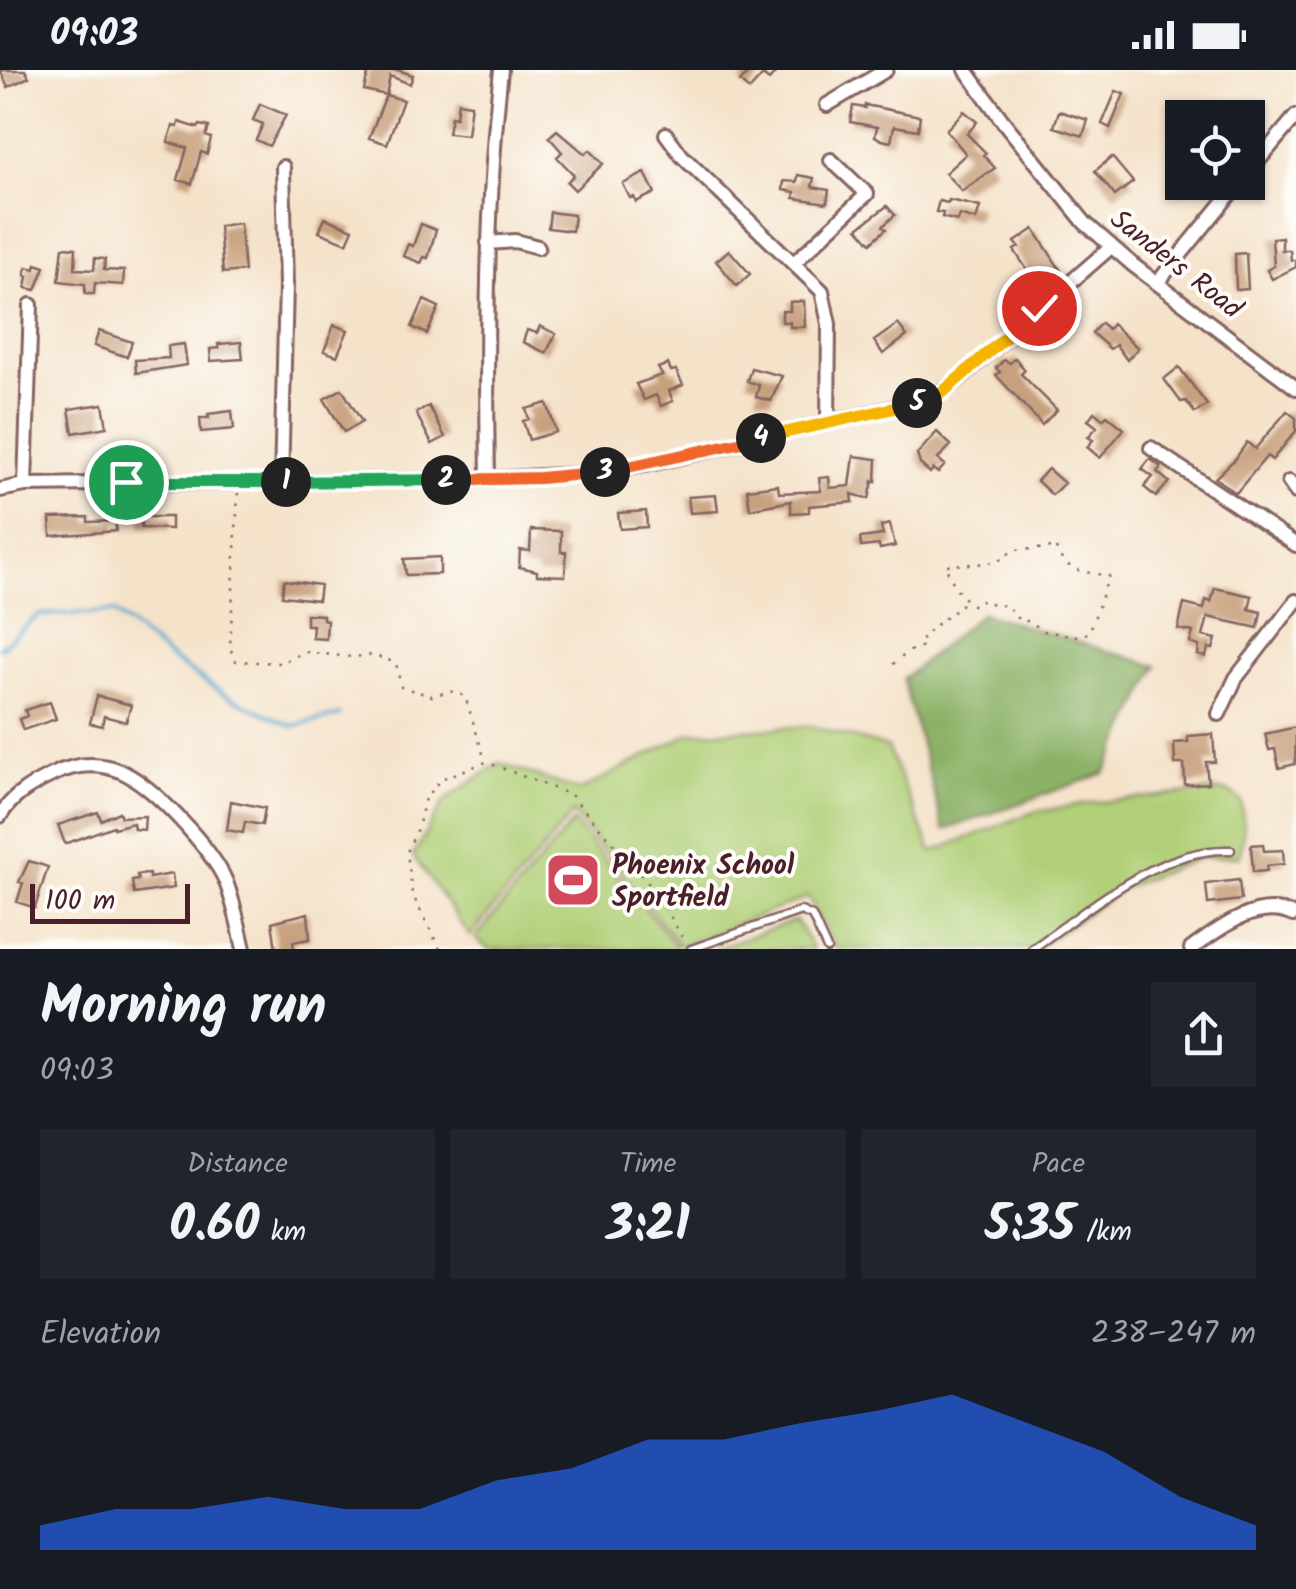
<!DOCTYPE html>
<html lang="en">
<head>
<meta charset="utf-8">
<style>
	body { margin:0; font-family:Kalam,sans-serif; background:#20242c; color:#f1f3f6; height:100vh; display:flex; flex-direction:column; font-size:38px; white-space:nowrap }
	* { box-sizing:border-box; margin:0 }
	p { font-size:32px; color:#9ea1a6 }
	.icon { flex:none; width:55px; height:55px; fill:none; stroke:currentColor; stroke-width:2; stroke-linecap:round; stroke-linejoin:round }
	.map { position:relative; height:879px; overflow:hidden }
	.details { display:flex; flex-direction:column; background:#171b24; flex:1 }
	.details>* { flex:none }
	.fabs { position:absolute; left:1165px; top:30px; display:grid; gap:20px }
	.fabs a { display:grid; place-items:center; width:100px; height:100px; border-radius:0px; background:#171b24; box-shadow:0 2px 8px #0004; font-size:50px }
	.scale { position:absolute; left:30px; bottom:25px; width:160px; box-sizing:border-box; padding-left:10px; border:5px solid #4a1f2b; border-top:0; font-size:28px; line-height:35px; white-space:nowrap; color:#4a1f2b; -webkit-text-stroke:8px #fdfcf7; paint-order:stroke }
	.pin { position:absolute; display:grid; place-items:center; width:85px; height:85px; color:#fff; margin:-42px; border:5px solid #fff; border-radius:50%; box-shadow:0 2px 10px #0007 }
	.km { position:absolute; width:50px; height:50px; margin:-25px; border-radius:50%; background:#222; color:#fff; font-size:28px; line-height:50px; text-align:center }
	.round { display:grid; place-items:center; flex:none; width:105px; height:105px; border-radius:0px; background:#20242c }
	.overview { display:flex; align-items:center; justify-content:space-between; height:170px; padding:0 40px }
	h1 { font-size:55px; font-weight:600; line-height:75px }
	.figures { display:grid; grid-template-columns:repeat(3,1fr); gap:15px; height:170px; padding:10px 40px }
	.figures div { display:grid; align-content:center; border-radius:0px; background:#20242c; text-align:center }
	.figures b { font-size:50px; font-weight:600 }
	.figures small { font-size:28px; font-weight:400 }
	.figures p { font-size:28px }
	.chart { height:280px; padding:20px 40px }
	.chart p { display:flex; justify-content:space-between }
	.chart svg { width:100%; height:180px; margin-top:10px; fill:#2563eb; opacity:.7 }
	.status { display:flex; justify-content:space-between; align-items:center; height:70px; padding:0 50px; background:#171b24; direction:ltr }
	.status svg { height:28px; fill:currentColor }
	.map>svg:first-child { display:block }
	.green { fill:#b0cf77; stroke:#7d7751; stroke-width:2.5 }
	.forest { fill:#8cb268; stroke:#6b684a; stroke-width:2.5 }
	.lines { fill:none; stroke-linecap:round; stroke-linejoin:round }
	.stream { stroke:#54a2cd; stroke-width:4 }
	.building { fill:#c7a17e }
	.lane-casing { stroke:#866362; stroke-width:11 }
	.street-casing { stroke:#866362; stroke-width:18 }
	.path { stroke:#866362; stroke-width:2.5; stroke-dasharray:2.5 8; stroke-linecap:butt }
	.lane { stroke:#fff; stroke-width:6 }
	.street { stroke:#fff; stroke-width:12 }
	.split-1-casing { stroke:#fff; stroke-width:20 }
	.split-2-casing { stroke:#fff; stroke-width:20 }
	.split-3-casing { stroke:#fff; stroke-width:20 }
	.split-4-casing { stroke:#fff; stroke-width:20 }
	.split-5-casing { stroke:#fff; stroke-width:20 }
	.split-6-casing { stroke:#fff; stroke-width:20 }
	.split-1 { stroke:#22a559; stroke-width:12 }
	.split-2 { stroke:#22a559; stroke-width:12 }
	.split-3 { stroke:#f0652b; stroke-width:12 }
	.split-4 { stroke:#f0652b; stroke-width:12 }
	.split-5 { stroke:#f5b400; stroke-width:12 }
	.split-6 { stroke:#f5b400; stroke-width:12 }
	.labels { text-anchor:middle; stroke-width:8; stroke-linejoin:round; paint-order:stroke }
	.street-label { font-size:28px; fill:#4a1f2b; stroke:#fdfcf7 }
	.poi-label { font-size:28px; font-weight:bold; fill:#4a1f2b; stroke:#fdfcf7; text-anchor:start }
</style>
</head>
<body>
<div class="status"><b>09:03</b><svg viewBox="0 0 49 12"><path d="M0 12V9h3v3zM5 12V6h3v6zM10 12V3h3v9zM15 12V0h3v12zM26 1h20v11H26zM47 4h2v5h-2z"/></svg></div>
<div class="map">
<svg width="1296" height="879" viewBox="0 0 1296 879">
	<rect width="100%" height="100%" fill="#fdfcf7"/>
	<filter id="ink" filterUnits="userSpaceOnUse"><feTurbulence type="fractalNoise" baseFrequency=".01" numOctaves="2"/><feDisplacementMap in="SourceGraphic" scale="20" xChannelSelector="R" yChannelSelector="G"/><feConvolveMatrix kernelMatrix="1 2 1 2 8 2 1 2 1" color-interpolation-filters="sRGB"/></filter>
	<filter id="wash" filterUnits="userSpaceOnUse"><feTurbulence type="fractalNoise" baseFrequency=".0048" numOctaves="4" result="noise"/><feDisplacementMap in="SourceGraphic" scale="40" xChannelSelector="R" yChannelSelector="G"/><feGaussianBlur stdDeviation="2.25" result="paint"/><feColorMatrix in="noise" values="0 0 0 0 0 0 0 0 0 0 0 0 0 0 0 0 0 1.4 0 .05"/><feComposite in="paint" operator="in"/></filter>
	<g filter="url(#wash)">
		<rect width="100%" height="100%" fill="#f4e2c9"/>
		<path class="green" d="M811,656L887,677L932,782L1034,742L1089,733L1211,721H1228L1241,731L1244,756L1240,786L1202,787L1123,818L1035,879H836L808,827L680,876L573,743L470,866L413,786L444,731L499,693L579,721L690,663Z
			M573,752L676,876L672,879H488L475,868Z
			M796,850L813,879H714Z"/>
		<path class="forest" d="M982,543L1157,596L1105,703L944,760L903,609Z"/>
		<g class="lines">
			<path class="stream" d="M0,578L39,545L114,542L169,587L225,625L292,656L340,645"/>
		</g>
		<g id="blocks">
			<path class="building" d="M0,0H25L29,7L8,17Z
				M369,0H398L413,5L410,14L390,6L386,25L364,20Z
				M751,0H778L769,10L763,5L749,20L740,12Z
				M1116,21L1124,24L1110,58L1102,54Z
				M386,25L403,30L387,74L369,68Z
				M458,32L471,34L467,65L448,63L451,46L456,47Z
				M260,34L286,45L269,76L256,70L263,54L253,50Z
				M865,35L920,46L918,60L894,56L891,72L882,70L875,66L877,57L850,52L853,36L865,38Z
				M964,41L977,52L967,64L986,83L983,85L995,98L962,121L945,103L966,84L946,60Z
				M1059,41L1088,50L1083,66L1054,57Z
				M179,52L198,58L200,55L209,57L206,66L211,68L207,84L201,82L192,114L178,110L187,78L168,72L173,56L178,57Z
				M557,60L585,84L590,80L603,94L575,120L567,112L574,105L557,87L562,82L549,67Z
				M1112,87L1133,112L1115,126L1095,101Z
				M645,103L655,123L636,132L634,127L630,128L623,114Z
				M798,105L814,108L812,117L829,120L827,133L794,128L795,122L783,120L784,111L797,112Z
				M949,130L980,137L976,150L959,145L957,151L942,147L943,143L936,142L939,131L948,133Z
				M887,136L895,145L883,156L886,159L871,173L858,158Z
				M550,142L574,145L572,161L548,158Z
				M325,148L353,159L347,173L319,162Z
				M240,153L244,201L223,203L219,156Z
				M421,154L436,160L428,188L424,187L421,193L403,186L408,174L413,176Z
				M1034,159L1061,201L1045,212L1036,198L1029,203L1014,180L1019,177L1015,172Z
				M1282,167V180H1290L1291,190H1296V197L1272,209L1267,200L1274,196L1272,168Z
				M63,177L76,178L75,199L94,200L95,188L105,189L104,200L124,201L123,215L95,213L94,224H85V214L59,211Z
				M729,180L750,204L737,216L716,191Z
				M1246,183L1248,219L1236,220L1235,184Z
				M36,194L45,197L36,220L26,218L28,206L25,205L27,197L35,199Z
				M424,230L439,237L427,264L412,257Z
				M804,231L805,257H790V252H782V241H790V232Z
				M1101,253L1108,259L1112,254L1138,278L1127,290L1116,275L1110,279L1092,263Z
				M898,254L907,266L883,284L874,271Z
				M334,255L348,260L337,286L324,281Z
				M540,256L556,264L546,283L523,272L527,260L537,263Z
				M99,261L132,272L127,287L94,276Z
				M241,272L243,289L211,291L210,279L219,278L218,274Z
				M184,274L187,295L136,303L135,290L169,288L168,276Z
				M1015,288L1025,300L1021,304L1057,340L1042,355L996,305L1000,302L996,298L1004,290L1010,293Z
				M668,294L671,301L676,300L683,315L669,321L673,331L661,336L656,325L644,330L636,314L662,305L658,298Z
				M1179,297L1207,335L1195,343L1186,331L1181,332L1164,309Z
				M751,298L782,306L771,331L756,327L759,315L747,311Z
				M342,319L362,352L344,362L324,329Z
				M547,333L556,362L529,370L523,351L529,349L526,339Z
				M103,334L107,357L73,363L69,339Z
				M429,336L445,367L432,374L416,343Z
				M232,341L234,359L201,362L200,348H209L208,344Z
				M1287,341L1296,348V361L1272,390L1267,386L1236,423L1215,408L1236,388L1247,372L1255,379Z
				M1094,342L1103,349L1107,345L1124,359L1100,388L1087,377L1093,370L1088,367L1097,357L1088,350Z
				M937,362L951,375L938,389L945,395L938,403L933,399L930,403L920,394L917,384Z
				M854,386L877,389L876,412L873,411L869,429L852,424L853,432L809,436V442L791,443V431L750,439L747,419L778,415L779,423L821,421L819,408L829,407L830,418L850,416Z
				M1150,389L1161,397L1157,402L1169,412L1156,427L1144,417L1153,407L1142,399Z
				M1048,399L1064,413L1052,425L1037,411Z
				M716,425L718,441L690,443L688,427Z
				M646,441L647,457L620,459L618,443Z
				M88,447V452L116,451V461L51,466L50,448Z
				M141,447H171V459L141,458Z
				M890,454L895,476L880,479L879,475L861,477L860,468L883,465L881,456Z
				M531,460L561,461V482H566L565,506L537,505V501L519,497L520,480L530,481Z
				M440,487V504L406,505L404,489Z
				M284,510L320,515L318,530L282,526Z
				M1215,518L1252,526L1249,539L1261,542L1258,558L1208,547L1203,566L1216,569L1213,579L1208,578L1206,587L1198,585L1199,576L1190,573L1193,562L1178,559L1184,534L1204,539L1206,530L1211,532Z
				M306,544L323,545V549L327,550L326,569L312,568L313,555H306Z
				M97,626L131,635L126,652L104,646L102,656L90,653Z
				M50,632L56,649L23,660L19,649L27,646L25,640Z
				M1296,657L1295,694L1279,698L1275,679L1269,680L1265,664Z
				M1213,664L1215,692H1206L1208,713L1185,715L1184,694H1175L1174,673L1188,672V666Z
				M231,731L265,738L262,755L245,752L243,763L227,760Z
				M98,742L101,750L119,742L121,747L145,746L144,760L134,759L133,753L114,758L113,756L65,774L58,755Z
				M1263,774L1264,781L1283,780L1284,794L1266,796L1267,801L1253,802L1251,775Z
				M29,791L48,797L35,838L17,832L23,813L19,812Z
				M149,804V808L172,804L174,818L134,824L132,811L138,810L137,805Z
				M1239,810L1241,830L1208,834L1206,814Z
				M308,843L310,869L293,872L294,879H276L272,852Z"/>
		</g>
	</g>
	<g filter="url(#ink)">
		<use href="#blocks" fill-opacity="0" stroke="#866362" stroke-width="2.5"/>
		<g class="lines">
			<g class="lane-casing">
				<path id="lane" d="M691,879L801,841L812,846L827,879
					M1032,879C1089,840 1158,777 1231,780"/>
			</g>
			<g class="street-casing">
				<path id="street" d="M966,0L1002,50L1085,153L1133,195L1296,318
					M827,35L886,0
					M666,64L682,86L822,221L829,254L828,353
					M1248,103L1296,46
					M488,173L515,171L538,177
					M795,192L867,124L831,90
					M1158,212L1240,112
					M1151,378L1296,475
					M488,409C486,272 486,136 501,0
					M281,412L286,215L283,97
					M1289,412L1296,422
					M25,415L31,235
					M0,420L25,415L488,409L595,403L650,394L930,329L957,311L1111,177
					M1219,644L1236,608L1296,531
					M0,746C13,725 31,715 54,704C75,694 98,692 120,701C152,714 213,780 226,812C234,833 239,857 244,879
					M1191,879C1218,859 1258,828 1293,845"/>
			</g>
			<path class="path" d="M238,423L230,578L236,591L280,593L305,582L351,587L374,585L396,593L401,617L432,626L450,621L465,626L485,690
				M1056,478C1064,502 1086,502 1109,506L1089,563L1075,566L1043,561L1031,552L1018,549L1008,537L981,531L974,536C959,528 951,509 945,495L977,494L998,491L1014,480Z
				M893,594L910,581L924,576L922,569C933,554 950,546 964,532
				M440,879L412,824L407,782L419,754L425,728L441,709L486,692L571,725L657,823L686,874"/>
			<use href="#lane" class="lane"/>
			<use href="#street" class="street"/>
		</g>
	</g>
	<g class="lines" filter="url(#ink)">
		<g class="split-1-casing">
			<path id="split-1" d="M126,412H286"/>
		</g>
		<g class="split-2-casing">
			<path id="split-2" d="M286,412L446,410"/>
		</g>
		<g class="split-3-casing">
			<path id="split-3" d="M446,410L540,408L605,402"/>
		</g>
		<g class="split-4-casing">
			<path id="split-4" d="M605,402L761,368"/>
		</g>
		<g class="split-5-casing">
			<path id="split-5" d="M761,368L917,333"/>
		</g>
		<g class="split-6-casing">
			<path id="split-6" d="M917,333L943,322L1039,238"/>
		</g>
		<use href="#split-1" class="split-1"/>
		<use href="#split-2" class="split-2"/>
		<use href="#split-3" class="split-3"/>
		<use href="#split-4" class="split-4"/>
		<use href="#split-5" class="split-5"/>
		<use href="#split-6" class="split-6"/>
	</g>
	<defs>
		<g id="stadium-square" transform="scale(2.875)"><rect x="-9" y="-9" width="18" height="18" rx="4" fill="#d1495b" stroke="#fdfcf7"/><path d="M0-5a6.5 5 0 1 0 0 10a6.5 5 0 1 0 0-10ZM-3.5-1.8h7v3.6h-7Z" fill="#fff"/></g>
	</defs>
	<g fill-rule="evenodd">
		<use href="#stadium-square" x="573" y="810"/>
	</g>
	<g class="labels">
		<g class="street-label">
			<text transform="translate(1177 193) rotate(38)" y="10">Sanders Road</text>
		</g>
		<g class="poi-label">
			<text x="612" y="804">Phoenix School<tspan x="612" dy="32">Sportfield</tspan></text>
		</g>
	</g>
</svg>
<div class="fabs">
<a><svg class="icon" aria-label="locate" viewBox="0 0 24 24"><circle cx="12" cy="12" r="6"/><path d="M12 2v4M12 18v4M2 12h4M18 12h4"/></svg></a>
</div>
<div class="scale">100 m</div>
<div class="pin" style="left:126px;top:412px;background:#1e9e55"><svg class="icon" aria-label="arrive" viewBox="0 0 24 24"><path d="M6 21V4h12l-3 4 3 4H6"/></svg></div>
<div class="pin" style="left:1039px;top:238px;background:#d93025"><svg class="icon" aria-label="check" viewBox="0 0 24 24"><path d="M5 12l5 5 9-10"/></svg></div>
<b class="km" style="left:286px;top:412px">1</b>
<b class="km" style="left:446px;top:410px">2</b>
<b class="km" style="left:605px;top:402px">3</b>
<b class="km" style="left:761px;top:368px">4</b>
<b class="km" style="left:917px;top:333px">5</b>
</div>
<section class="details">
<div class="overview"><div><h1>Morning run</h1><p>09:03</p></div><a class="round"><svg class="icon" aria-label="share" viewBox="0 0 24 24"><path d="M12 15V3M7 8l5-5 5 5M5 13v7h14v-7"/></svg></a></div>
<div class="figures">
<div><p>Distance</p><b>0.60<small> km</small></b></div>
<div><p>Time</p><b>3:21</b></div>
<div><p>Pace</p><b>5:35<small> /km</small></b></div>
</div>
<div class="chart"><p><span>Elevation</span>238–247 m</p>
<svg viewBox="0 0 160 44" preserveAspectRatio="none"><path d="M0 44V38L10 34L20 34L30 31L40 34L50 34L60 27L70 24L80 17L90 17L100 13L110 10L120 6L130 13L140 20L150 31L160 38V44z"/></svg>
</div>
</section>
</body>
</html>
